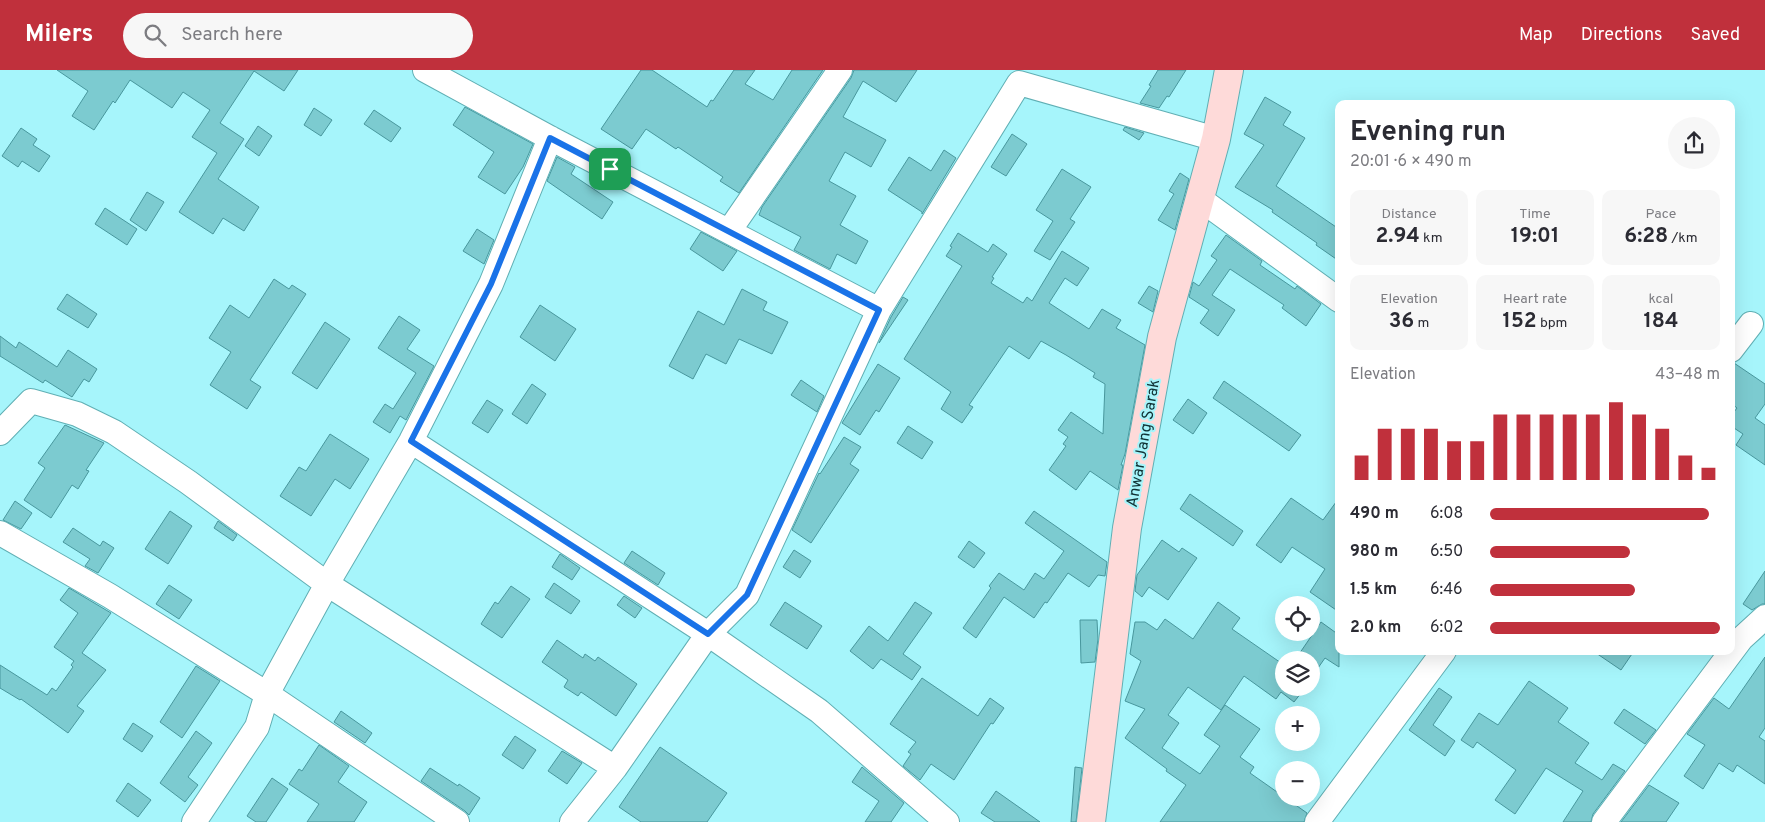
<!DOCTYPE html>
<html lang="en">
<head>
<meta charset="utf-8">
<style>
	body { margin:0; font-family:Overpass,sans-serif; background:#f7f7f7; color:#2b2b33; height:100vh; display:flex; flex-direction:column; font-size:19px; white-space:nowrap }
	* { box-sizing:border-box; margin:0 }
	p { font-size:16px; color:#7c7c81 }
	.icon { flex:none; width:28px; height:28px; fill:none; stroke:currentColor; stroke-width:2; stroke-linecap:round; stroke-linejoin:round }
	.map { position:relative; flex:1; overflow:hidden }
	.details { position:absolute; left:1335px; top:30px; width:400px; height:555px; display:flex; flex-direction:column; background:#fff; border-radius:10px; box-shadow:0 5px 20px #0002 }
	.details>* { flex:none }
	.fabs { position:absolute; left:1275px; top:526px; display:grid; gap:10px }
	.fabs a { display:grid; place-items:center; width:45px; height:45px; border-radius:50%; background:#fff; box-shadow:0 5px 20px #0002; font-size:25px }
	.pin { position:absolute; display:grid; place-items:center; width:42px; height:42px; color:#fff; margin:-21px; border-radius:10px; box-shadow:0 2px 8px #0006 }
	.round { display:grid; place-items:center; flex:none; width:52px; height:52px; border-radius:26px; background:#f7f7f7 }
	.overview { display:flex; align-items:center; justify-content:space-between; height:85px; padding:0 15px }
	h1 { font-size:28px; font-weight:700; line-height:38px }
	.metrics { display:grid; grid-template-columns:repeat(3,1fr); gap:8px; height:85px; padding:5px 15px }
	.metrics div { display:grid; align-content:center; border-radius:10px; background:#f7f7f7; text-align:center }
	.metrics b { font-size:21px; font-weight:700 }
	.metrics small { font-size:14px; font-weight:400 }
	.metrics p { font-size:14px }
	.chart { height:140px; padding:10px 15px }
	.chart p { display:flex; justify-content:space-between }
	.chart svg { width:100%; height:90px; margin-top:5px; stroke:#c0303c; stroke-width:6 }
	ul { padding:0 15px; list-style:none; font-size:16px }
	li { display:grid; grid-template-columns:80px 60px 1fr; align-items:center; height:38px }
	li i { height:12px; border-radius:6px; background:#c0303c }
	header { display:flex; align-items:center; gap:30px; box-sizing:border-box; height:70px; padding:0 25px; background:#c0303c; color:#fff }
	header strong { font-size:24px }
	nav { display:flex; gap:28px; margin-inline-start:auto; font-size:18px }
	.search { width:350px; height:45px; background:#f7f7f7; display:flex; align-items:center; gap:12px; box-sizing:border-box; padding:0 18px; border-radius:28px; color:#7c7c81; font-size:19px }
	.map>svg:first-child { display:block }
	.building { fill:#7ccbd0; stroke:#48979d }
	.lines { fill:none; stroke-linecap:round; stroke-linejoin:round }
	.street-casing { stroke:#60afb4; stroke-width:26 }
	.secondary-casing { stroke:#60afb4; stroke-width:30 }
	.street { stroke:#fff; stroke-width:24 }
	.secondary { stroke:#fedad9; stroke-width:28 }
	.route-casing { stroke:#fff; stroke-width:10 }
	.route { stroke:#1a73e8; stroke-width:6 }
	.labels { text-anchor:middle; stroke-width:4; stroke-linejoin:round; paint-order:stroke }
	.street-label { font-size:16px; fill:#103235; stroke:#a6f5fb }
</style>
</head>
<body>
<header>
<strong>Milers</strong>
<div class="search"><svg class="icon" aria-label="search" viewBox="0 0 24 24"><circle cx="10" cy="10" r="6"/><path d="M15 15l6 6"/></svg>Search here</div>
<nav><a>Map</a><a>Directions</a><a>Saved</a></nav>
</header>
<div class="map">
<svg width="1765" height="752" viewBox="0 0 1765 752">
	<rect width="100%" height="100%" fill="#a6f5fb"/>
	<path class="building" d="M57,0H298L284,21L254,1L220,53L244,69L218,109L259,137L244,161L223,148L213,164L179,142L217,83L192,67L210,40L183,22L172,38L130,10L115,33L113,31L94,60L72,46L88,21Z
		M641,0H652L707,37L711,30L713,31L734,0H755L745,14L773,30L792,0H823L739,123L720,111L723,107L678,77L676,79L646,59L632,79L601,59Z
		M854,0H917L896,32L863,11L843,47L886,70L871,97L845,82L829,111L856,126L840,155L868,171L856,194L837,184L830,199L794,180L801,167L759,145L762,137L851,8Z
		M1158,0H1186L1169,27L1167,26L1159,38L1140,33L1151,16L1149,15Z
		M1265,27L1291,42L1283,55L1305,68L1276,116L1339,159V191L1316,175L1317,173L1272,142L1273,140L1235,117L1264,75L1244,64Z
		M465,37L533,74L523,97L505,124L478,107L494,82L453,55Z
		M314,38L332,50L321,66L304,55Z
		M374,40L401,58L391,72L364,54Z
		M258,56L272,66L259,86L245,76Z
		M1125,57L1144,63L1139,70L1123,60Z
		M21,58L37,69L33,75L50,86L39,102L22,91L18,97L2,86Z
		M1012,64L1027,74L1006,106L991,97Z
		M944,80L956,88L922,144V142L888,120L909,87L931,101Z
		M557,87L575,97L571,104L613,132L602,149L547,111Z
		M1062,99L1091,117L1070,149L1075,152L1050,190L1034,181L1053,151L1036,140Z
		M1180,103L1189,109L1175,160L1158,150L1174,124L1169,121Z
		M147,122L164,132L146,161L130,150Z
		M105,138L137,159L127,175L95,154Z
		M477,159L494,170L484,194L463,181Z
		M701,162L737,181L723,201L690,179Z
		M958,163L988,182L993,174L1007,184L992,207L994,208L991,213L1023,233L1027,227L1032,231L1062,181L1089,198L1077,216L1065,208L1049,233L1089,259L1102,239L1121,250L1116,258L1145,275L1125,384L1121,395H1123L1118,420L1090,401L1076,420L1049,400L1066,376L1063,374L1068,367L1058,360L1071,342L1103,364L1105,314L1093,307L1095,303L1066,285L1041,271L1029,289L1009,276L969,335L973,337L962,353L941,339L951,322L904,289L962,196L946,186L952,177L950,176Z
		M1226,165L1262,191L1260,195L1295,219L1297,216L1321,234L1306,256L1282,238L1284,235L1230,199L1212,225L1235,240L1218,266L1200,253L1209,240L1189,227L1193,212L1199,216L1217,190L1211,186Z
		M274,209L289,219L292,215L306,224L250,310L261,317L247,339L210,315L231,282L209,268L230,235L249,248Z
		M1149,216L1158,221L1153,242L1138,233Z
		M742,219L767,232L763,240L788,252L772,284L739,269L726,294L706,284L693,309L669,296L698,241L724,255Z
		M67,224L97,244L88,258L57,239Z
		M903,227L908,230L879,273L891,247Z
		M540,235L576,259L555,291L520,267Z
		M399,246L420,260L407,279L434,296L406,350L400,346L390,363L373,352L385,334L393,339L416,303L378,278Z
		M325,252L350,269L317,319L292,303Z
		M0,266L16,278L19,272L57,297L68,280L97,299L89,312L84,309L72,327L45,310L43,313L0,286Z
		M1731,293H1734L1765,314V334L1755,348L1765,355V395L1736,375L1743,364L1731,356V346L1737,338L1731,333Z
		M878,294L900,308L879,342L876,340L860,365L842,353Z
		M801,310L824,326L817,342L791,325Z
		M1224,311L1301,365L1289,381L1213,328Z
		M532,314L546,324L527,354L512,344Z
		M1188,329L1207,343L1193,364L1173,350Z
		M487,330L503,340L488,363L472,353Z
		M65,355L104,373L86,400L89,401L78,419L72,415L51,448L24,430L45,398L38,393Z
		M908,356L933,372L922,389L897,373Z
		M330,364L369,389L350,419L335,409L311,446L280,426L299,397L306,401Z
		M844,367L861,377L850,394L859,400L811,473L792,460L819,403L820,404Z
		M1190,424L1243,461L1233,476L1180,439Z
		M1291,428L1323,450L1339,428V542L1310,522L1325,499L1292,477L1281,493L1256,475Z
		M15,431L32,443L21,459L3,450Z
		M170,441L192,456L168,494L145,479Z
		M1034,441L1107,492L1105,506L1098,505L1089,517L1068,503L1047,533L1045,532L1034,548L1004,527L976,568L963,558L991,518L989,516L999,503L1024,520L1035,503L1044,509L1064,481L1025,453Z
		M218,451L237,465L233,471L214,458Z
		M73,458L100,476L103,471L114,478L98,503L85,496L90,489L63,472Z
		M1162,470L1179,482L1182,478L1197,488L1168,530L1149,517L1142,527L1135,521L1137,505Z
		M969,471L985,483L974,498L958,487Z
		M794,480L811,491L800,508L783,497Z
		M632,481L665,503L658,515L624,493Z
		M560,484L580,498L572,510L552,497Z
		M1765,501V534H1762L1752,540L1743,534Z
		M554,513L580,531L571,544L545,527Z
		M169,515L192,530L179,549L156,534Z
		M511,516L530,529L502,568L481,554L495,532L498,534Z
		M69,518L111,543L82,583L106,600L77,636L84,641L68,663L21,629L20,630L0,618V595L47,625L52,618L56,621L73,597L71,595L74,591L54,577L78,543L60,530Z
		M624,526L642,538L635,548L617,535Z
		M785,532L822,556L807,579L770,555Z
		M915,532L932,543L903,584L921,597L912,610L881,589L873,599L850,581L869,556L888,571Z
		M1218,532L1240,548L1232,559L1284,595V618H1305L1294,632L1281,622L1276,629L1244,606L1221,640L1188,617L1168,645L1179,653L1162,678L1200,704L1220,676L1204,665L1225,635L1260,659L1240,687L1254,697L1250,703L1307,743L1304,752H1160L1186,715L1166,701L1167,699L1125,668L1145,639L1125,631L1141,591L1130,584L1135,552H1145L1157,560L1165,549L1193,569Z
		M1080,550H1097L1098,569L1095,592L1081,593Z
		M1321,552L1339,565V597L1325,588L1311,608V590H1295Z
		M557,570L583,588L585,584L595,591L598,587L637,614L616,646L581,622L578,626L564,617L568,610L542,592Z
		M1593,581H1634L1621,600Z
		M1765,587V658L1759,667L1765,671V714L1737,695L1733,702L1719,693L1703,719L1684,706L1705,675L1687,664L1714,628L1729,639Z
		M196,596L220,611L182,668L160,652Z
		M922,608L978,646L990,628L1004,638L993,654L991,653L954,710L931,694L920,710L903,696L911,684L908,682L916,672L890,654Z
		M1529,611L1568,638L1558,652L1589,673L1575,693L1602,710L1613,694L1625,701L1593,744L1591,752H1563L1583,721L1546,698L1515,744L1495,730L1516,700L1477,672L1473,678L1461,670L1479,643L1498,655Z
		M1439,618L1452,627L1433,655L1455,671L1445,686L1409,660Z
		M1624,639L1656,660L1645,674L1614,653Z
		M341,641L372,663L365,673L334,652Z
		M133,653L153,666L142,682L123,669Z
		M196,661L212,673L188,707L198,715L185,732L160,713Z
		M515,666L536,680L523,699L502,685Z
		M319,675L349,696L338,712L367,732L354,752H307L319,734L289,714L299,699L302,701Z
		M660,677L727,723L707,752H641L619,737Z
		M562,681L582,693L567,714L548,701Z
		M862,697L904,733L891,752H865L879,731L852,712Z
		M1075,697L1082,698L1076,752H1071Z
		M430,698L458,716L459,714L480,728L469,745L465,741L421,711Z
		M272,708L288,719L266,752H256L247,746Z
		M128,713L151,730L138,747L116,731Z
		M1649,715L1679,733L1666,752H1621Z
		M996,721L1040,752H995L981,743Z"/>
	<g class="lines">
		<g class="street-casing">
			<path id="street" d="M425,0L550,68L879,240
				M1200,129L1339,230
				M729,161L840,0
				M1731,280L1751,254
				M0,363L31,331L77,344L114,362L188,412L327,514L615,698
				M411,371L708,564L819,641L947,752
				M0,463L110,526L267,624L457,752
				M194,752L257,657L267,624L327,514L411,371L491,214L550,68
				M572,752L615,698L708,564L747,525L879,240L1019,13L1216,69
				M1317,752L1444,581
				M1604,752L1741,569L1765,547"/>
		</g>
		<g class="secondary-casing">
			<path id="secondary" d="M1091,752L1127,458L1162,267L1216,69L1229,0"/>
		</g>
		<use href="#street" class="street"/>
		<use href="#secondary" class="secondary"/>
	</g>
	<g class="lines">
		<g class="route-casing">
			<path id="route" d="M550,68L879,240L747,525L708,564L411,371L491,214Z"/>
		</g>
		<use href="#route" class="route"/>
	</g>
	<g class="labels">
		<g class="street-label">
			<text transform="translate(1142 373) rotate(-80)" y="6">Anwar Jang Sarak</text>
		</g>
	</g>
</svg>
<div class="fabs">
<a><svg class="icon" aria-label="locate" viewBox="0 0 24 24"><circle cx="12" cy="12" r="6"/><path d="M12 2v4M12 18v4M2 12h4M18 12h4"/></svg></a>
<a><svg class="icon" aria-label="layers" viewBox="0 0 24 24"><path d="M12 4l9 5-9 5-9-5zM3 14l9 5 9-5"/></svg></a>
<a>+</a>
<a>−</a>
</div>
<div class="pin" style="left:610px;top:99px;background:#1e9e55"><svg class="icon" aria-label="arrive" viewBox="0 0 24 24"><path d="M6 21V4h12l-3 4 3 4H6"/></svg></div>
<section class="details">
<div class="overview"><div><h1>Evening run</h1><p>20:01 · 6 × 490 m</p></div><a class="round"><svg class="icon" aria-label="share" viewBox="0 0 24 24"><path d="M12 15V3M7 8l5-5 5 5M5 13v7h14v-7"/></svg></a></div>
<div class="metrics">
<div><p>Distance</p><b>2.94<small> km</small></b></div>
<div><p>Time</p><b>19:01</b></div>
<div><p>Pace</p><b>6:28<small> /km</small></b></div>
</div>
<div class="metrics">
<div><p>Elevation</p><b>36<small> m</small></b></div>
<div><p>Heart rate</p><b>152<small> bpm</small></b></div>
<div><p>kcal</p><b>184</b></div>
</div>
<div class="chart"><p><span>Elevation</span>43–48 m</p>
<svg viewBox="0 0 160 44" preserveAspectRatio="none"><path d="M5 44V32M15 44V19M25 44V19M35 44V19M45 44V25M55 44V25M65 44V12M75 44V12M85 44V12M95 44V12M105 44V12M115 44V6M125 44V12M135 44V19M145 44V32M155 44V38"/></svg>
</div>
<ul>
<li><b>490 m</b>6:08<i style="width:95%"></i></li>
<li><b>980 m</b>6:50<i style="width:61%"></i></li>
<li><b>1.5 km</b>6:46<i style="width:63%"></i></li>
<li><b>2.0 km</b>6:02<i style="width:100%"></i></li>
</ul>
</section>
</div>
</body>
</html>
